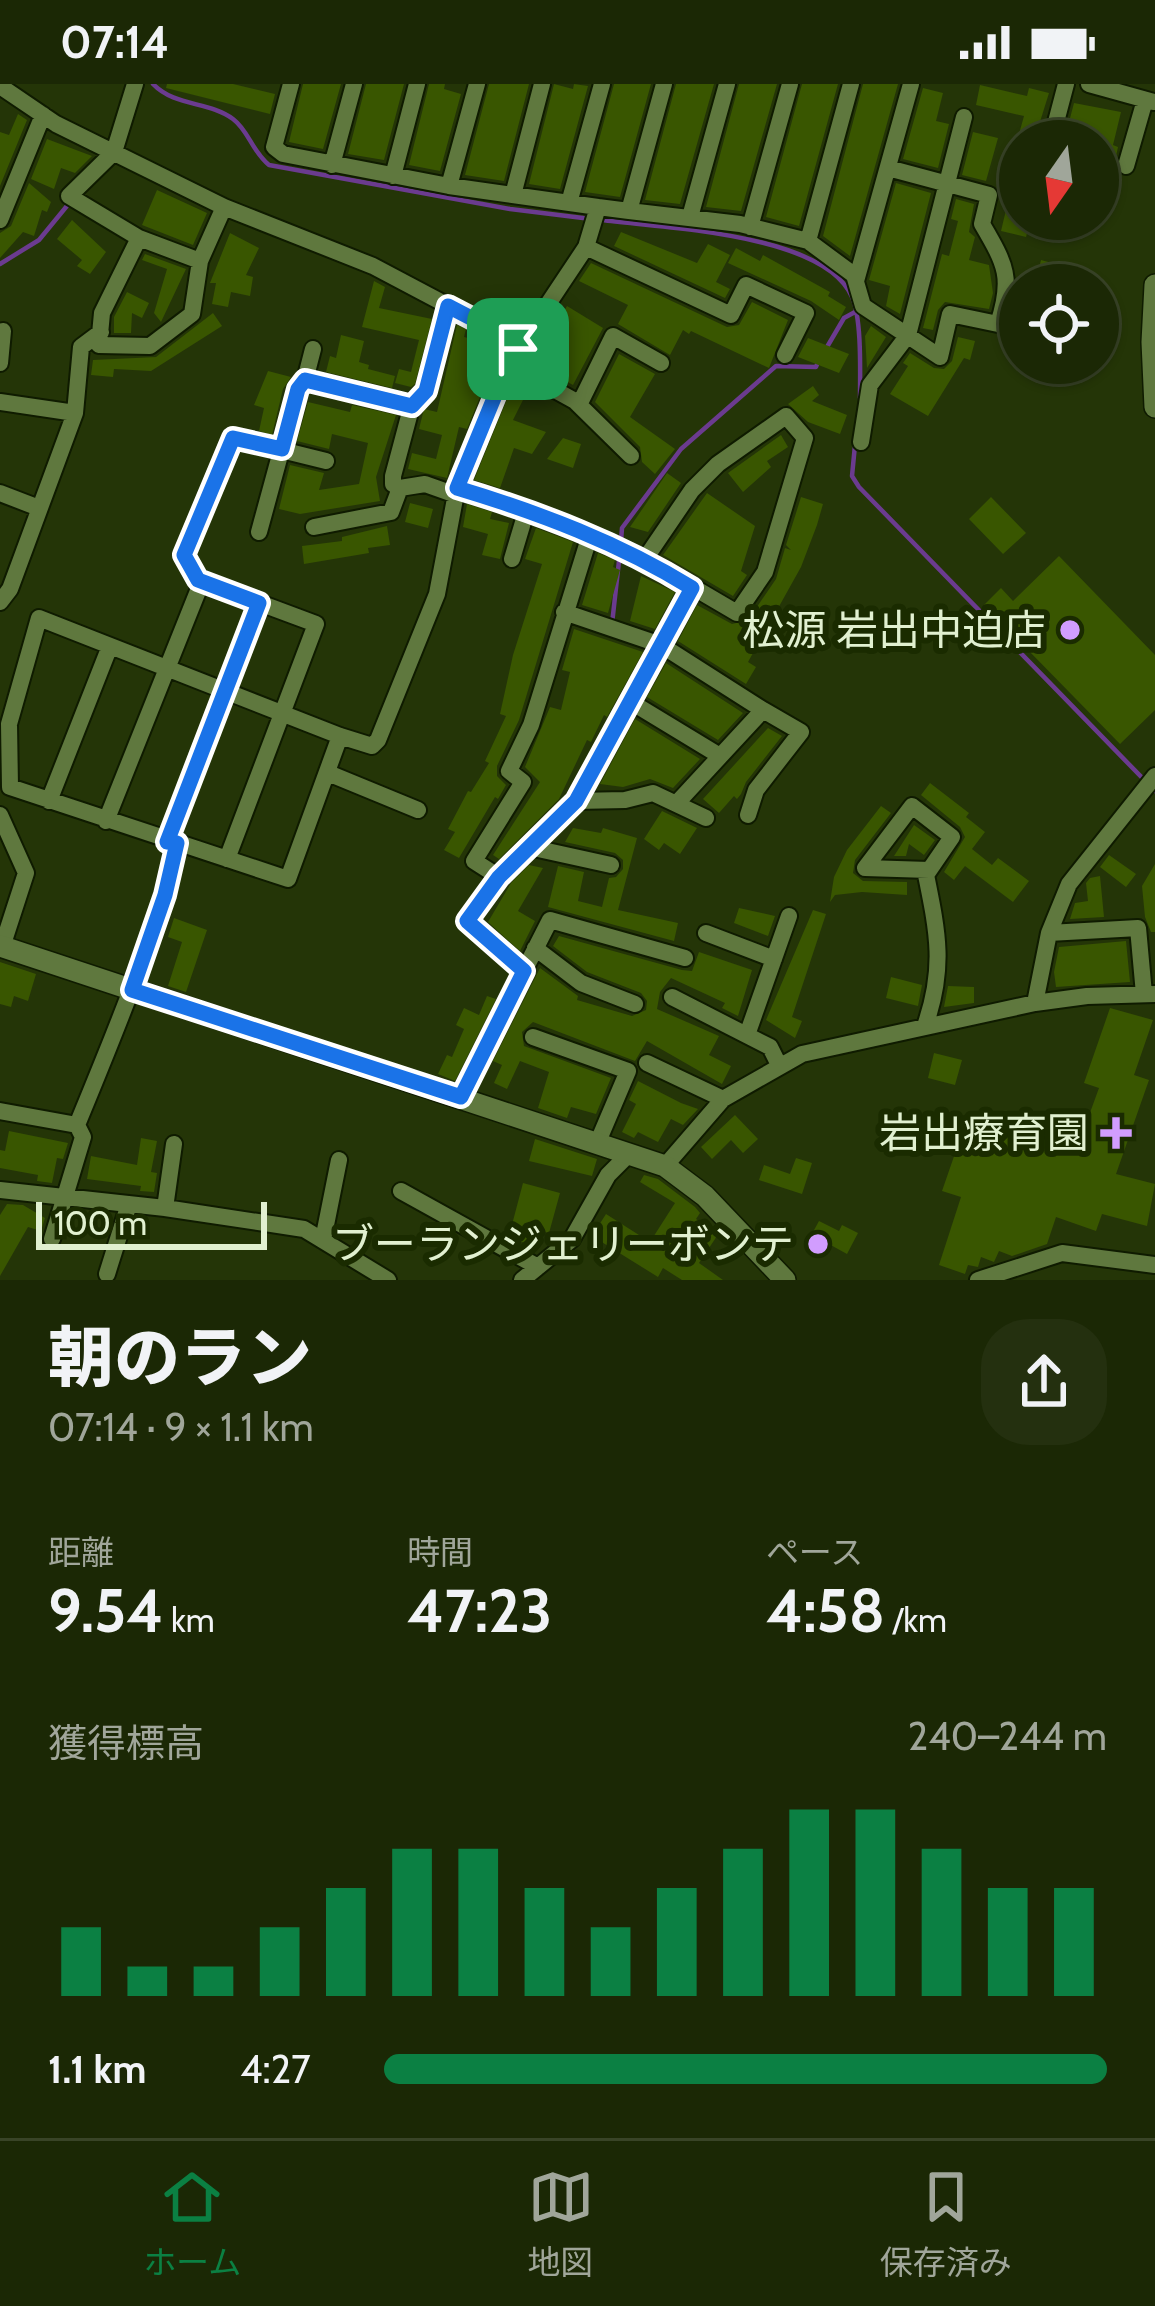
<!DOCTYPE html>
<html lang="ja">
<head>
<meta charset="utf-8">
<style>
	body { margin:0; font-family:Cabin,"Noto Sans JP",sans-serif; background:#24300f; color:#f1f3f6; height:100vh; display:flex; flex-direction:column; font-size:45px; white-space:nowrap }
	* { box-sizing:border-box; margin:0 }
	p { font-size:39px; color:#a0a69a }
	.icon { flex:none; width:66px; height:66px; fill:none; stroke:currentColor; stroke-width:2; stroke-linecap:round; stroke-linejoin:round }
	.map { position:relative; height:1196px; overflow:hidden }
	.drawer { display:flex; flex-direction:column; background:#1b2805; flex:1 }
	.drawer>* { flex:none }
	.needle { width:78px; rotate:194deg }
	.tools { position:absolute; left:999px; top:36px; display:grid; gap:24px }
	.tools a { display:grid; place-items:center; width:120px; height:120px; border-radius:50%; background:#1b2805; box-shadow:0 3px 9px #0004,0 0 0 3px #394427; font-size:60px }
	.scale { position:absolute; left:36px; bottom:30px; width:231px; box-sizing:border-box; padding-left:12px; border:6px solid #e1f0d0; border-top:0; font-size:33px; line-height:42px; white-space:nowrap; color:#e1f0d0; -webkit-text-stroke:9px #1a2b00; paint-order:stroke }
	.pin { position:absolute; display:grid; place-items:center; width:102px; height:102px; color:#fff; margin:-51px; border-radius:24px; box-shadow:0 6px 18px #0006 }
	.round { display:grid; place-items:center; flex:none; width:126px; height:126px; border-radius:48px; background:#24300f }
	.overview { display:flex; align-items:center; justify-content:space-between; height:204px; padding:0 48px }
	h1 { font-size:66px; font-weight:800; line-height:90px }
	.figures { display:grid; grid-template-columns:repeat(3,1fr); gap:18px; height:204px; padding:12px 48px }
	.figures div { display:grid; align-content:center }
	.figures b { font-size:60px; font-weight:800 }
	.figures small { font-size:33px; font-weight:400 }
	.figures p { font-size:33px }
	.chart { height:336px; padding:24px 48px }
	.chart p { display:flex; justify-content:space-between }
	.chart svg { width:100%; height:216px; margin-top:12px; stroke:#0b8043; stroke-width:6 }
	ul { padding:0 48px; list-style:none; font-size:39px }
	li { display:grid; grid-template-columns:192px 144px 1fr; align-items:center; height:90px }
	li i { height:30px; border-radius:15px; background:#0b8043 }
	.status { display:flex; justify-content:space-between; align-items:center; height:84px; padding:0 60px; background:#1b2805; direction:ltr }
	.status svg { height:33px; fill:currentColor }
	.tabs { display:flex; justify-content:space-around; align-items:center; height:168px; border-top:3px solid #394427; background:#1b2805; font-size:33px; color:#a0a69a }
	.tabs a { display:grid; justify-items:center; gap:6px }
	.tabs .on { color:#0b8043 }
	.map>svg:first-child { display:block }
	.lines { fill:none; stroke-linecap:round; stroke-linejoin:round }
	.stream { stroke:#6b3b8f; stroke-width:4.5 }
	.building { fill:#395600 }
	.minor-casing { stroke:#0f1b00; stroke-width:20 }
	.tertiary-casing { stroke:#0f1b00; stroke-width:24 }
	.minor { stroke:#5f783e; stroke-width:16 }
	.tertiary { stroke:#5f783e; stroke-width:21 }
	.route-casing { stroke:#fff; stroke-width:24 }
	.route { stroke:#1a73e8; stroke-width:15 }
	.poi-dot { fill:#d19dfe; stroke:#1a2b00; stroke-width:4.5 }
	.labels { text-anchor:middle; stroke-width:12; stroke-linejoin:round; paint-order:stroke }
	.poi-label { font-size:42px; fill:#e1f0d0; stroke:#1a2b00; text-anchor:end }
</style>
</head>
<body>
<div class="status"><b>07:14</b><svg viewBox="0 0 49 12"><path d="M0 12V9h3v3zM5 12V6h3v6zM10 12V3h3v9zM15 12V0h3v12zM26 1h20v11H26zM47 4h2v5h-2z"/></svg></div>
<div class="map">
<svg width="1155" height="1196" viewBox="0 0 1155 1196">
	<rect width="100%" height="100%" fill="#243507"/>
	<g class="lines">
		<path class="stream" d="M153,0C175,23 209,17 233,35C249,47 251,66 269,81L510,125L591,135
			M602,136C662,144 825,149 852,213C862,235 860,289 860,314
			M0,180L39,156L71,117
			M827,263L844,234L855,228
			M855,361L852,392L859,403L1155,707
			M621,457L622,444L681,365L776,282L816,283L818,278
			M612,540L620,468"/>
	</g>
	<path class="building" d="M167,0H233L275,10L270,30L166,4Z
		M303,0H341L323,65L289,58Z
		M366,0H404L384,76L348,70Z
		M429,0H445L444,5L461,10L440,87L409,81Z
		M489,0H529L504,97L465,91Z
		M554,0L573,5L574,0L588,2L560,105L529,100Z
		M614,0H651L620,113L585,108Z
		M676,0H714L680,120L645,116Z
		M739,0H777L741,127L706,123Z
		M802,0H838L799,142L766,133Z
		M863,0H898L850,172L823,152Z
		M980,1L1027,12L1029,4L1049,9L1034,57H1017L1024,32L976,21Z
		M923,4L943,9L936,37L949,40L938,84L903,75Z
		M1074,19L1121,28L1113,61L1118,63L1114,82L1098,79V57H1064Z
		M18,30L27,36L0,102V48L9,51Z
		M973,48L998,54L986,97L962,91Z
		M47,55L92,72L75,89L61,84L54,105L31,95Z
		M29,99L51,118L47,128L42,126L34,152L23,148L0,174V149L11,142Z
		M896,99L931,109L900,230L886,222L890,202L869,196Z
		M157,106L207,129L193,161L142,141Z
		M956,115L974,120L969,148L975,153L969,176L989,181L993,209L989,225L945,218L938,226L933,246L923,244L942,170L949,172L958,137L951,135Z
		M1006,126L1020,130V135H1031L1026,153L1001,147Z
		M72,136L106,168L90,190L77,182L82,176L57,155Z
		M621,148L697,179L708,160L730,171L716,198L730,205L725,214L614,162Z
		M230,149L259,164L246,191L253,193L250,212L231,208L228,223L212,220L216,199H210Z
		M736,164L760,177L763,171L830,208L828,212L846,223L839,236L811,217L728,179Z
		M145,170L186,185L161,238L154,229L167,185L142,176Z
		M1041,176L1067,183L1062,201L1036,197Z
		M591,179L727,243L739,241L752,218L788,236L769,284L691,247L689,250L683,246L670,271L618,240L628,221L579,197Z
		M374,197L385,203L379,224L432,235L415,300L411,303L395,299L399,285L411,288L419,256L362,243Z
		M127,208L149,219L142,234L132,229L131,249H114V233Z
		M567,222L603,244L573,301L560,294L563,289L537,272Z
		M213,229L222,242L151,287L114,285L113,293L91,291L93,276L156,273Z
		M457,241L466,245L464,253L490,259L499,266L467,345L459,343L447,394L408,385L412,369L436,375L442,351L419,345L424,325L437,328Z
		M871,242L886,253L867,284L865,252Z
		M341,251L364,257L359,278L369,281L368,285L395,292L392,304L326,288L330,272L336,274Z
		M958,253L975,257L970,276L964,274L928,332L890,310L908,282L903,279L910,269L934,284L944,285L952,277Z
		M808,254L849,270L839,289L798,273Z
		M619,270L655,290L630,333L675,365L655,390L642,378L640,363L595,318Z
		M268,287L291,293L283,305L272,351L259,347L264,324L254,321Z
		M514,298L528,306L513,336L546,348L532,370L514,364L500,404L474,396Z
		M813,302L819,311L812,317L847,331L840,350L808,338L788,320Z
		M308,318L350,328L352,321L396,331L376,393L380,417L300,430L279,425L290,381L324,389L319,406L359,400L368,359L332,350L329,365L297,357Z
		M781,351L788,363L767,377L771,383L743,408L728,389Z
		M563,354L581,360L573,384L547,375Z
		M667,389L681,399L648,448L630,443Z
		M707,409L755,442L741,487L747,491L733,512L663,471Z
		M801,413L823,420L817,441L801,483L748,578L756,583L746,600L678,557L697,521L732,540L748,536L776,495L785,464L791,466L786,461Z
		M991,413L1026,449L1003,470L969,435Z
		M410,419L433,425L428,444L405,438Z
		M467,420L492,428L490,435L509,439L500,475L482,471L488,450L463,443Z
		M387,442L390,461L368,464L369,469L304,480L302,462L342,457V453Z
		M536,444L573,458L519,636L497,682V692L506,701L498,715L495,713L459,774L444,766L455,748L448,745L468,707L471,708L489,679L485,677L506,632L500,630L513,571L542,480L525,475Z
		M598,469L615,476L613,483L620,486L608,529L582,521Z
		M1059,472L1155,571V626L1120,660L984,521L1001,504L1013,517Z
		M641,492L675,508L655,545L630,537Z
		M574,545L643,568L607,633L604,631L591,658L587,656L559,715L499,775L493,771L540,698L525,683L550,623L561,626L570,588L562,586Z
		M666,579L743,629L718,656L647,613Z
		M635,635L700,675L673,704L650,695L623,703L600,700Z
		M768,644L782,652L746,698L741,710L737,715L734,712L719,729L703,715Z
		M930,699L969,729L966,733L985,748L972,765L992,781L998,774L1029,797L1013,818L965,782L954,796L944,788L965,753L960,743L921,711Z
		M881,722L891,729L855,776L853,789L863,797L907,798V811L862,808L835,811L830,818L834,793L847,766Z
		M662,727L697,744L680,770L664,759L659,766L644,755Z
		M914,741L935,756L924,771L909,760L906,772H894Z
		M573,744L601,749L603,744L637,754L618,826L678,839L674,857L548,823L558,782L584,788L578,817L602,823L609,794L616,793L623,785V776L615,769L565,758Z
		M1109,771L1136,790L1126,803L1100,783Z
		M1155,780V848H1151L1145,833L1142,802Z
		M529,781L543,784L518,827L535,837L520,867L488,838L511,799Z
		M1100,792L1104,833L1070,835L1075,819L1088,817L1086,799L1090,794Z
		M739,824L775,832L768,852L734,839Z
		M813,826L826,830L792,933L802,937L795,954L766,936Z
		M174,834L207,846L186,908L168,902L182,858L168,853Z
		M559,852L682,886L692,887L699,868L752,886L738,932L722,924L725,919L671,894L660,908L657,925L719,952L709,971L731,982L722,1000L647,957L635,977L533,938L522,948L524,962L611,994L596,1030L571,1023L567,1034L538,1024L549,988L520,977L507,1005L494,999L502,981L493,977L540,884L578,912L577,916L632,932L646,926L647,917L641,909L587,888L553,862Z
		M1126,857L1130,898L1056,903L1054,888L1059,863Z
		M0,878L36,890L28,917L14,912L11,923L0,920Z
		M891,893L922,901L918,922L886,914Z
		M948,902L974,903V919L944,923Z
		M487,912L496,915L455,997L438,990L447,971L452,973L464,945L456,941L464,924L479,931Z
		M1110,924L1153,936L1134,991L1149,996L1116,1090L1155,1100L1147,1142L1102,1130L1096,1147L1056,1133L1047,1160L1012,1172L999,1167L994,1178L981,1173L978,1183L968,1181L965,1190L939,1181L961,1113L942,1107L969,1029L1076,1067L1099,1004L1084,999Z
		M934,969L962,976L955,1001L928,994Z
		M638,997L681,1019L698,1025L683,1041L671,1035L658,1058L638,1048L634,1054L622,1048L636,1020L629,1016Z
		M735,1031L758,1055L743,1069L731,1056L712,1075L701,1063Z
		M9,1047L68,1059L63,1075L57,1074L52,1099L37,1097L38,1091L0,1084V1066L5,1067Z
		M141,1054L157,1057L151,1088L157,1089L154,1108L140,1107L141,1102L87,1095L91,1072L137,1081Z
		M535,1055L597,1075L592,1092L529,1077Z
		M796,1074L812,1079L802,1110L759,1096L764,1081L790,1090Z
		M644,1091L658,1095L695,1123L700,1129L696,1135L719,1149L699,1179L723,1196H682L663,1184L658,1193L592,1152L606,1130L650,1158L675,1119L640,1098Z
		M523,1099L560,1109L549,1149L541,1147L536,1164L509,1152Z
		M7,1120L23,1121L45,1134L41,1147L28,1143L0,1192V1131Z
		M819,1137L839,1147L842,1141L858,1149L847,1170L827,1159L823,1165L808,1157Z"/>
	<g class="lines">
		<g class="minor-casing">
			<path id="minor" d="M135,0L114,68L69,112L139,154L102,229L99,261L150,262L192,230L200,177L224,123
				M291,0L274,63L283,70L449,102L598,123
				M1089,0L1154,18
				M0,2L56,40L224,123L373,182L494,246L518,265
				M1051,57L1066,0
				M332,81L354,0
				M1126,82L1145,16
				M393,92L417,0
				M449,102L477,0
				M513,111L542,0
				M569,119L602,0
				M629,127L740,140L808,157L854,191L863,222L940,273L950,230L998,240C1013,194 1006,181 982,140L989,111L888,84
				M690,133L727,0
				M0,136L43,31
				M750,143L790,0
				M139,154L200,177
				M808,157L851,0
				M586,163L731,231L746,201L806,229L785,271
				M856,197L911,0
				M0,279L3,247
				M508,280L575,317L631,372
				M305,296L411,322
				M0,318L75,329
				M579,321L613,252L661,279
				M861,358L870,301L908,251L964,33
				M400,404L393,400V392L413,317L426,307L449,222
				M457,404L527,425L645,475L737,529L765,488L805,354L786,332L718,380L692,406L645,475
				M0,409L39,424
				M314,443L391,428L400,404L425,400L456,411
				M259,448L298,305L305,296L313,265
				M512,475L527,425
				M0,518L10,505L75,329L81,263L101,248
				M564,528L661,561L763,626
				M631,618L720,672
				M340,652L288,795L10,703L9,640L39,534L340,652L372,662L378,656L437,510L457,404L497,307L508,280L586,163L598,123L629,127L664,0
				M328,689L418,726
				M49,717L110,562
				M576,717L625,716L653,709L706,734
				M676,720L763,626L801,648L756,706L748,731
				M0,731L26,789L2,863
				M106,737L202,497
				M167,758L259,519
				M529,763L611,781
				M227,775L316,540L198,496L184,471L233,354L326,377
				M865,784L912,722L952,753L926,791C938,850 945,884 925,942
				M865,784L929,786
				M499,793L474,777L523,698L509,687L531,641L590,451
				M706,849L774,875
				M1049,849L1069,800L1155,692
				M535,864L581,899L635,920
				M524,887L550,836L685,874
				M672,913L770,963L779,981
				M1035,919L1049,849L1138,844L1144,910
				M747,951L789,832
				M533,953L628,987L597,1060
				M647,979L723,1015
				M461,1013L524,887L467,837L499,793L576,717L692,504
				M0,1027L77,1041C115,948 154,857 177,759
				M665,1082L723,1015L802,970L1035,919L1087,912L1155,910
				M0,1106L165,1124L304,1145L388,1196
				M401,1107L538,1183
				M165,1124L174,1060
				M52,1155L83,1053L77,1041
				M323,1156L339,1076
				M107,1190L129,1120
				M522,1196L572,1155L608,1091L628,1071
				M978,1196L1062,1169L1155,1181"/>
		</g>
		<g class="tertiary-casing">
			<path id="tertiary" d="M1155,201L1152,258L1155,323
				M0,862L665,1082L705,1112L785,1196"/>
		</g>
		<use href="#minor" class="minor"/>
		<use href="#tertiary" class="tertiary"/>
	</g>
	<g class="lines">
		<g class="route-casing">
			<path id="route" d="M448,222L494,246L518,265L508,280L457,404C540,429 619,459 692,504L576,717L499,793L467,837L524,887L461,1013L132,906L165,811L177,759L167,758L259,519L198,496L184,471L233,354L282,365L298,305L305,296L412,322L426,307Z"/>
		</g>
		<use href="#route" class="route"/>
	</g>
	<g class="poi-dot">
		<circle cx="1070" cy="546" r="12"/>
		<path d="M1110 1031h12v12h12v12h-12v12h-12v-12h-12v-12h12z"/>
		<circle cx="818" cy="1160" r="12"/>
	</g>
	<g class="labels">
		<g class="poi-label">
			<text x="1046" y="561">松源 岩出中迫店</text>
			<text x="1089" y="1064">岩出療育園</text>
			<text x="794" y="1175">ブーランジェリーボンテ</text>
		</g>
	</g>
</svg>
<div class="tools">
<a><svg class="needle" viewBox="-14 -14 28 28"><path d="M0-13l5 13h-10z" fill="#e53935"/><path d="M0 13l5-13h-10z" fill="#a0a69a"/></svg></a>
<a><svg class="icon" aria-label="locate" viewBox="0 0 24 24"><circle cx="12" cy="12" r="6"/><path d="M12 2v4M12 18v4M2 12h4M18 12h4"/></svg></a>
</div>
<div class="scale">100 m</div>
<div class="pin" style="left:518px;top:265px;background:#1e9e55"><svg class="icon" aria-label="arrive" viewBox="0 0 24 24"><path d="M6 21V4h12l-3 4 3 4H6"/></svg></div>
</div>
<section class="drawer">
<div class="overview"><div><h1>朝のラン</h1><p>07:14 · 9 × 1.1 km</p></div><a class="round"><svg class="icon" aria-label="share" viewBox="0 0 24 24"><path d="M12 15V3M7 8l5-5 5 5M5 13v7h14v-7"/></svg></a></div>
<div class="figures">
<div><p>距離</p><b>9.54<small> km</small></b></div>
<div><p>時間</p><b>47:23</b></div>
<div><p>ペース</p><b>4:58<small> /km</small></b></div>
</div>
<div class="chart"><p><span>獲得標高</span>240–244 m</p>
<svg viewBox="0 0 160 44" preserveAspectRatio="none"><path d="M5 44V30M15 44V38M25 44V38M35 44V30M45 44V22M55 44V14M65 44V14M75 44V22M85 44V30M95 44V22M105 44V14M115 44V6M125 44V6M135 44V14M145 44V22M155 44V22"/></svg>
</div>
<ul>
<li><b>1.1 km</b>4:27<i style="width:100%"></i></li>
</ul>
</section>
<nav class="tabs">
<a class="on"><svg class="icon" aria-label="home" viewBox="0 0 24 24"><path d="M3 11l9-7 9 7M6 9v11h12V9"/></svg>ホーム</a>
<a><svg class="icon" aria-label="map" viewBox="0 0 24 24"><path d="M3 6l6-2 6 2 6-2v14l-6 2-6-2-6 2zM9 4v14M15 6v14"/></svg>地図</a>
<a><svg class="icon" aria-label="saved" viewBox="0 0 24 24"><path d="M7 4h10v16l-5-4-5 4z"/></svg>保存済み</a>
</nav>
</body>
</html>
